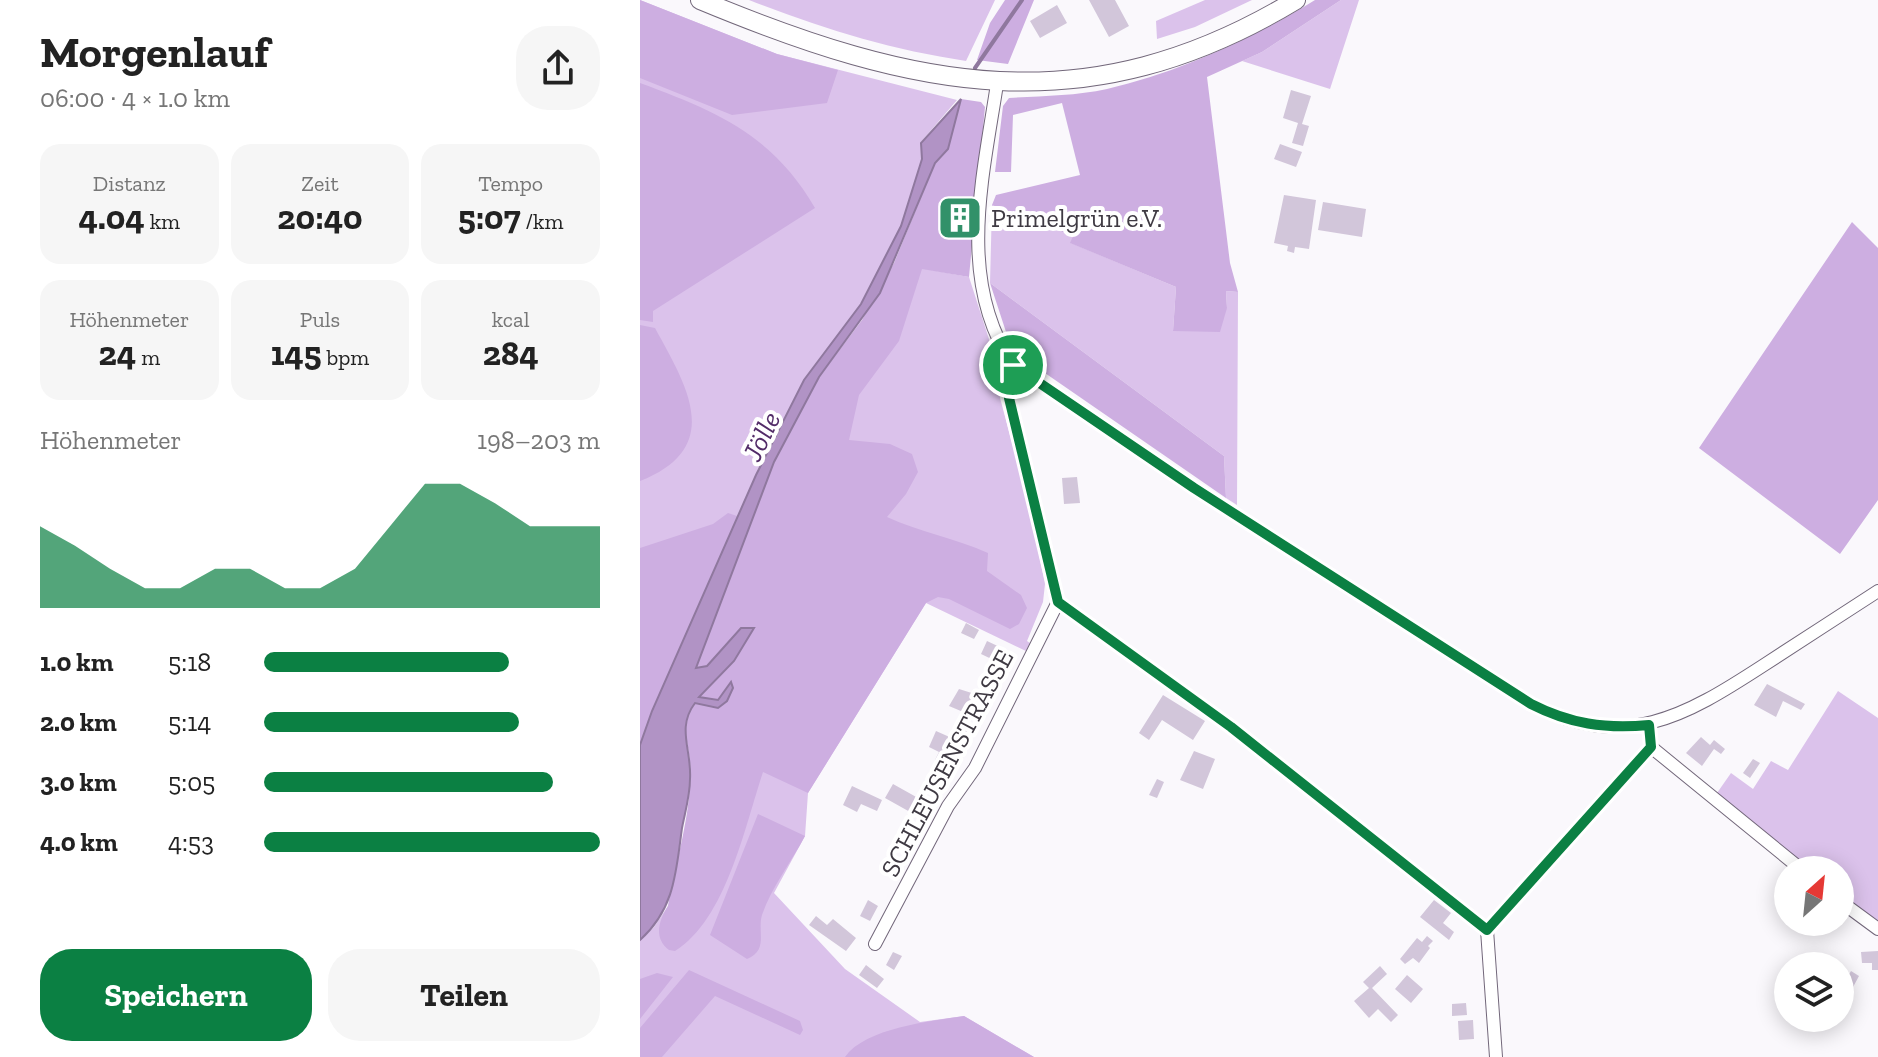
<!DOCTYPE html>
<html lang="de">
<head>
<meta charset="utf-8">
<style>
	body { margin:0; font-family:"Zilla Slab",serif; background:#f6f6f6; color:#222; height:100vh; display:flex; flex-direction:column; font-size:30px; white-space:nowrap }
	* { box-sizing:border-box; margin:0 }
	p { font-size:26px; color:#767676 }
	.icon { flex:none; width:44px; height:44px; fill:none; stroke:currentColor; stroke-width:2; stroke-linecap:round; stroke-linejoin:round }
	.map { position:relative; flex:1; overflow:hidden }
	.drawer { display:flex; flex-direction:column; background:#fff; width:640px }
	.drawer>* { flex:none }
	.needle { width:52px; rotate:27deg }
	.buttons { position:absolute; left:1134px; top:856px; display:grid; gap:16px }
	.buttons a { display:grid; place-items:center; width:80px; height:80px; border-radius:50%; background:#fff; box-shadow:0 4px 20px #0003; font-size:40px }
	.pin { position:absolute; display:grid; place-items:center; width:68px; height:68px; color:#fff; margin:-34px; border:4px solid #fff; border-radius:50%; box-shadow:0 2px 8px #0007 }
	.round { display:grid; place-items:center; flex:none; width:84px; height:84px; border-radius:32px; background:#f6f6f6 }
	.summary { display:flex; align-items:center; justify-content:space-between; height:136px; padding:0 40px }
	h1 { font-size:44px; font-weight:800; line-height:60px }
	.metrics { display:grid; grid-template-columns:repeat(3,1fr); gap:12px; height:136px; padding:8px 40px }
	.metrics div { display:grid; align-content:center; border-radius:20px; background:#f6f6f6; text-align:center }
	.metrics b { font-size:34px; font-weight:800 }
	.metrics small { font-size:22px; font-weight:400 }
	.metrics p { font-size:22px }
	.chart { height:224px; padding:16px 40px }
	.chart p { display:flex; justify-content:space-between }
	.chart svg { width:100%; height:144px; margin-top:8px; fill:#0b8043; opacity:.7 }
	.primary-button { display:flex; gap:16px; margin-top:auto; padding:16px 40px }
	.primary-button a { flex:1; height:92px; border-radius:32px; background:#0b8043; color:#fff; font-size:32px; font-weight:800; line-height:92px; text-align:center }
	.primary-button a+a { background:#f6f6f6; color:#222 }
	ul { padding:0 40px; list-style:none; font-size:26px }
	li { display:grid; grid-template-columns:128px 96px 1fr; align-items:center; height:60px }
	li i { height:20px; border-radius:10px; background:#0b8043 }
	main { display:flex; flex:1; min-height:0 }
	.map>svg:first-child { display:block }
	.green { fill:#dbc2eb }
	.forest { fill:#cdaee1 }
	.water { fill:#b193c5; stroke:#8f789e; stroke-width:2 }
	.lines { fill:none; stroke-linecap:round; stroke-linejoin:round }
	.stream { stroke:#8f789e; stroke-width:4 }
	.building { fill:#d2c6da }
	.minor-casing { stroke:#72677a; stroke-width:14 }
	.secondary-casing { stroke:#72677a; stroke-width:20 }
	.minor { stroke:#fff; stroke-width:12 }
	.secondary { stroke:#fff; stroke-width:18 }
	.route-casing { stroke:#fff; stroke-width:16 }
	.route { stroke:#0b8043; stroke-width:10 }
	.labels { text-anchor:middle; stroke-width:8; stroke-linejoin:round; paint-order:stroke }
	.poi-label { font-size:26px; fill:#3f3a43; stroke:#fff; text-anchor:start }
	.street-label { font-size:26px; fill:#3f3a43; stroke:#fff }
	.water-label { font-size:28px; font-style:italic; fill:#522b68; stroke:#fff }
</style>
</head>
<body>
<main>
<section class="drawer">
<div class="summary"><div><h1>Morgenlauf</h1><p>06:00 · 4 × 1.0 km</p></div><a class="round"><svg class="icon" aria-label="share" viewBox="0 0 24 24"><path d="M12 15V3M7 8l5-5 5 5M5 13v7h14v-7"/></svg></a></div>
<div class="metrics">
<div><p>Distanz</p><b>4.04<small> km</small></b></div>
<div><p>Zeit</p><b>20:40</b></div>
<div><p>Tempo</p><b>5:07<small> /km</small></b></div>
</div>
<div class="metrics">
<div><p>Höhenmeter</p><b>24<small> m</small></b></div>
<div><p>Puls</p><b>145<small> bpm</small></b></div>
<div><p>kcal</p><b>284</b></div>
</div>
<div class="chart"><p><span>Höhenmeter</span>198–203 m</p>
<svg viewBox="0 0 160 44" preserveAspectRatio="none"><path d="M0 44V19L10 25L20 32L30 38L40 38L50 32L60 32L70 38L80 38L90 32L100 19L110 6L120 6L130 12L140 19L150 19L160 19V44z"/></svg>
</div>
<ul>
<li><b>1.0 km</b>5:18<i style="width:73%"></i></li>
<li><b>2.0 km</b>5:14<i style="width:76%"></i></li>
<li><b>3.0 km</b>5:05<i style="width:86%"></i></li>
<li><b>4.0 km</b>4:53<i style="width:100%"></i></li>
</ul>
<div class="primary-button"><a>Speichern</a><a>Teilen</a></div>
</section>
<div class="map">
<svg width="1238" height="1057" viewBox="0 0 1238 1057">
	<rect width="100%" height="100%" fill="#faf8fc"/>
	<path class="green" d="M0,0L137,54L317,100L281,142L282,159L261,226L221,304L164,380L116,475L0,745Z
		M109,0H355L326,61C251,50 180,28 109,0Z
		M565,0H612L555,27L517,39L516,21Z
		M701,0H719L690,89L602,61L622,52Z
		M352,205L433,236L431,243L536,287L533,331L587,308L586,291L598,292L597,505L586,498L584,456L350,283Z
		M254,263L329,277L357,364L360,398L390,510L405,584L403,602L387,641L390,643L386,651L286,603L168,793L165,836L134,893L205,969L280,1022L324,1016L394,1057H0V940L14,927L28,906Z
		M1198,691L1238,718V922L1200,894V870H1171L1077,793L1091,773L1113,789L1131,761L1148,770Z"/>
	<path class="forest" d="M0,0L137,54L198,70L187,103L92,115L0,78Z
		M365,0H394L368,64L337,60L350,23Z
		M675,0H701L622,52L567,77L590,263L598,292L586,291L587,308L580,332L533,331L536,287L430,243L433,236L352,205L356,195L440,175L422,103L373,115L371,172H355L363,106L369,98C401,96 435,96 467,89C540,72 612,39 675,0Z
		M0,83C76,111 133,135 175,208L13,311V322L0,320Z
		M321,99L341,102L345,107L329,277L282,269L259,341L219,395L209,440L250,444L272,454L278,472L266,494L247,517C279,532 315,538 348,553L347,571L381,595L387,608L379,624L370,629L309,599L298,597L286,603L168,793L123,772C105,826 86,920 35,951L29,950C13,938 19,920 28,906C36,860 53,809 50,762C48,738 39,724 55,702L78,708V700L59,697L73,680L101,628L67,666L56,668L134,462L179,377L222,320L254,263L295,163L308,149Z
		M1212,222L1238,248V500L1200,554L1059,448Z
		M350,283L584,456L586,498L389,362L367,335Z
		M0,325L15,328C46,385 86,447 0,481Z
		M88,513L100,517L0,745V548L73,524Z
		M118,814L165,836C152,861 131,888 122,915C117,931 129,950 107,959L70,935Z
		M49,970L160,1021L163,1030L160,1035L75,996L22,1057H0V1028Z
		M17,973L33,977L0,1019V979Z
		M324,1016L394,1057H205C225,1028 291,1021 324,1016Z"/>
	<path class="water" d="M321,99L308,149L295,163L240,293L179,377L134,462L56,668L67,666L101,628H114L94,661L59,697L78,700L91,682L93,688L87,701L78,708L55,703C36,728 52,750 50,779C50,796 45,812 42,828C36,871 35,909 0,940V745L12,711L116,475L164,380L221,304L261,226L282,159L281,143Z"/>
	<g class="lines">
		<path class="stream" d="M335,68L382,0"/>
	</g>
	<path class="building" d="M449,0H475L489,26L469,37Z
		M417,5L427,23L400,38L390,21Z
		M651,90L671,96L662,124L669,126L663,146L652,143L658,123L643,118Z
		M640,144L662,152L656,167L634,159Z
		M644,195L676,200L669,249L655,247L654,253L647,251L648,246L634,243Z
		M683,202L726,209L722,237L678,230Z
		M312,209L331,211L329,228L310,226Z
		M437,477L440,503L424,504L422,478Z
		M326,623L339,630L334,639L321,633Z
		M347,641L364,649L362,664L341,654Z
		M1127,684L1165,704L1161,710L1143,701L1136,717L1114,705Z
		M319,689L338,695L336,699L343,703L335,717L309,706Z
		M523,695L565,721L553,740L522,720L509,740L499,733Z
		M322,720L330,724L324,738L315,733Z
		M296,731L314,739L306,765L295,760L299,752L289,747Z
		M1061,737L1070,745L1074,740L1085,749L1081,754L1074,749L1062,766L1046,753Z
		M554,751L575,759L563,789L540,780Z
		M1113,759L1120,763L1110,778L1103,773Z
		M517,779L524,782L517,798L509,795Z
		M253,784L287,803L279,817L245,798Z
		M212,786L242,800L237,811L221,804L217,812L203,805Z
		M228,900L238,906L230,921L220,916Z
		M794,900L811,913L803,923L814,932L809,940L780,917Z
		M176,916L187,925L193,919L216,938L206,951L169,925Z
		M787,936L793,941L788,946L790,948L779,963L773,958L765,964L760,959L777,938L782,942Z
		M1238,951V970H1232V963H1222L1221,952Z
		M253,952L262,956L254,970L246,965Z
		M226,965L244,979L237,988L219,975Z
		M740,966L747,974L732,988L758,1015L751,1022L738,1009L729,1018L714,1001L729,988L723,982Z
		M1211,971L1219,976L1212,989L1203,985Z
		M767,975L783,989L771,1003L755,989Z
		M826,1003L827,1015L812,1016V1004Z
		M833,1020L834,1039L819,1040L818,1021Z"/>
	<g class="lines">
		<g class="minor-casing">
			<path id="minor" d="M357,84C343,177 316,281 373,365L554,488L891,704C985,752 1044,717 1124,665C1162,640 1200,616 1238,591
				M373,365L367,381L369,398L418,602L591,727L847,930
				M1009,725L1011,747L1162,870
				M1200,901L1238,929
				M847,930L1011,747
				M847,930L856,1057
				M235,944L308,806L335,768L418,602"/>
		</g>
		<g class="secondary-casing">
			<path id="secondary" d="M60,0C274,89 446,127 656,0"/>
		</g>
		<use href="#minor" class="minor"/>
		<use href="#secondary" class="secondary"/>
	</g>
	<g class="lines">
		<g class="route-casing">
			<path id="route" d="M373,365L554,488L891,704C930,724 965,729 1009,725L1011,747L847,930L591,727L418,602L369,398L367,381Z"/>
		</g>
		<use href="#route" class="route"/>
	</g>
	<defs>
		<g id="building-square" transform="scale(2.3)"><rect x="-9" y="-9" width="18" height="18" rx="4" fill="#329169" stroke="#fff"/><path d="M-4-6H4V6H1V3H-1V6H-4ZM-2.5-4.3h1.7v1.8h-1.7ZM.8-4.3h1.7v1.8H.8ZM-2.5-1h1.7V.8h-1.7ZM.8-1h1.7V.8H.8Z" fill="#fff"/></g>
	</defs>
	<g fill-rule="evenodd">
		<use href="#building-square" x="320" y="218"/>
	</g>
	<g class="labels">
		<g class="poi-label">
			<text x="351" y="227">Primelgrün e.V.</text>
		</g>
		<g class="street-label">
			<text transform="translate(307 763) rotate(-62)" y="9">SCHLEUSENSTRASSE</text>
		</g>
		<g class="water-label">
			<text transform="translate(121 436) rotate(-64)" y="10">Jölle</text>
		</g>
	</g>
</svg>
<div class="buttons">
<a><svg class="needle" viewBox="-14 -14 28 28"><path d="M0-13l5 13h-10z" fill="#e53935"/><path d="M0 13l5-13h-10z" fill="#767676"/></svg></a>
<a><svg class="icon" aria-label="layers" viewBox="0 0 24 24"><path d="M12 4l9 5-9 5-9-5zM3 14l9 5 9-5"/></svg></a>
</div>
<div class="pin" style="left:373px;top:365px;background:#1e9e55"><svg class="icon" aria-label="arrive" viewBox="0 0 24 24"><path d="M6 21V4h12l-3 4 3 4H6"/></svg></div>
</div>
</main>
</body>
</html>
